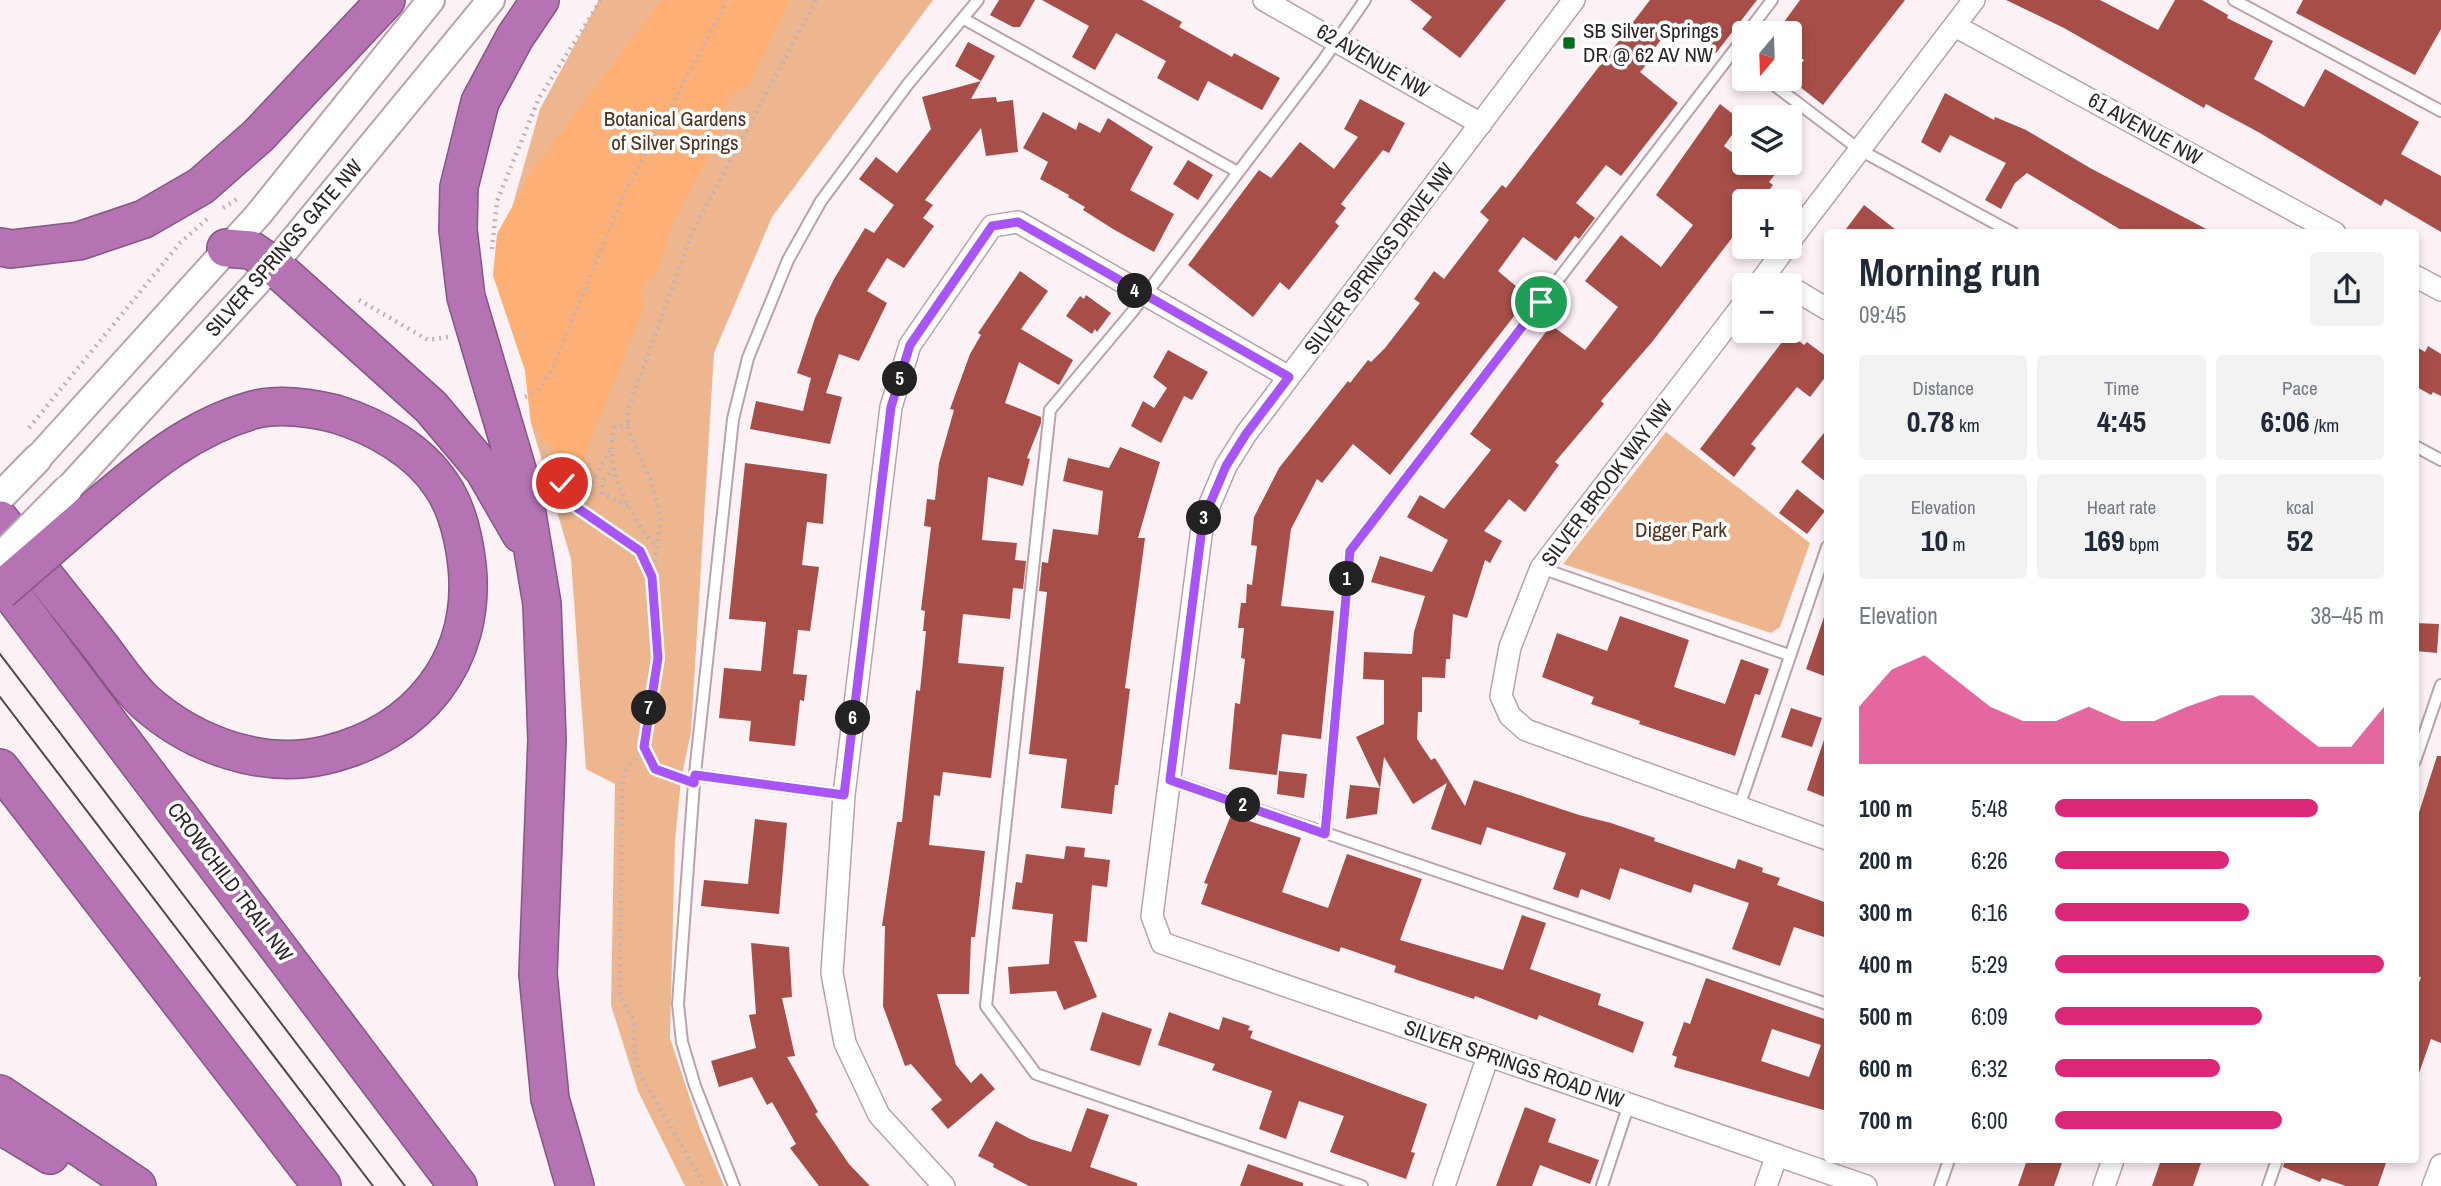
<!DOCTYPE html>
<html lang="en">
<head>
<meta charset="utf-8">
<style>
	body { margin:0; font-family:"Archivo Narrow",sans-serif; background:#f2f2f3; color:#1f2937; height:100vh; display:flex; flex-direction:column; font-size:26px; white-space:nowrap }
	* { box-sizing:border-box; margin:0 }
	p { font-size:23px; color:#747a83 }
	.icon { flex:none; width:38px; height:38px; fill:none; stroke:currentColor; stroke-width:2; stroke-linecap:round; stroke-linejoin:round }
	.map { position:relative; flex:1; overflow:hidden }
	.panel { position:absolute; left:1824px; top:229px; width:595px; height:934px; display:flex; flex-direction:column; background:#fff; border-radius:7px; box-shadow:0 4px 10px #0003 }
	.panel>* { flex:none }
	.needle { width:46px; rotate:199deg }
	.buttons { position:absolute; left:1732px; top:21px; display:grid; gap:14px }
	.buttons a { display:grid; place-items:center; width:70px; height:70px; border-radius:7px; background:#fff; box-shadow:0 4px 10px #0003; font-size:35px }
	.pin { position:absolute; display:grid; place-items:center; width:60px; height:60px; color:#fff; margin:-30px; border:4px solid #fff; border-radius:50%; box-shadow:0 2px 7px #0007 }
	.km { position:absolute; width:35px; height:35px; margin:-18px; border-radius:50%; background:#222; color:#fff; font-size:19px; line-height:35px; text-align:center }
	.round { display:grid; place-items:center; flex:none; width:74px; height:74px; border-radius:7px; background:#f2f2f3 }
	.summary { display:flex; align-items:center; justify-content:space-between; height:119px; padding:0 35px }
	h1 { font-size:38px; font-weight:700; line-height:52px }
	.figures { display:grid; grid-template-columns:repeat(3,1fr); gap:10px; height:119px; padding:7px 35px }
	.figures div { display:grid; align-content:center; border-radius:7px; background:#f2f2f3; text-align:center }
	.figures b { font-size:30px; font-weight:700 }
	.figures small { font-size:19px; font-weight:400 }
	.figures p { font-size:19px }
	.chart { height:196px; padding:14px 35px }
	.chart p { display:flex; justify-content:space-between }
	.chart svg { width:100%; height:126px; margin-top:7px; fill:#db2777; opacity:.7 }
	ul { padding:0 35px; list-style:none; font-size:23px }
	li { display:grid; grid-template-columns:112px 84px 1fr; align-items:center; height:52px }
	li i { height:18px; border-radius:9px; background:#db2777 }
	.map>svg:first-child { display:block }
	.green { fill:#edb68f }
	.forest { fill:#fdaf76 }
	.building { fill:#a64e47; fill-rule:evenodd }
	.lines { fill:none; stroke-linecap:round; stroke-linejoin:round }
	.service-casing { stroke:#bba2aa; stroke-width:14 }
	.minor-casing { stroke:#bba2aa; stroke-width:24 }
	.tertiary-casing { stroke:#bba2aa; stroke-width:30 }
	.secondary-casing { stroke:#bba2aa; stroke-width:32 }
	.motorway-casing { stroke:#855783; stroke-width:40 }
	.path { stroke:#beb3b7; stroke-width:4.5; stroke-dasharray:2 5; stroke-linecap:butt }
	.service { stroke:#fff; stroke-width:10 }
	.minor { stroke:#fff; stroke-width:21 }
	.tertiary { stroke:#fff; stroke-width:26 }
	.secondary { stroke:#fff; stroke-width:28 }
	.motorway { stroke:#b573b4; stroke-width:37 }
	.tram { stroke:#51484b; stroke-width:2 }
	.secondary-bridge-casing { stroke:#bba2aa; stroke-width:32; stroke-linecap:butt }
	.motorway-bridge-casing { stroke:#855783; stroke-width:40; stroke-linecap:butt }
	.secondary-bridge { stroke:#fff; stroke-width:28 }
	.motorway-bridge { stroke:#b573b4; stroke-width:37 }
	.route-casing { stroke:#fff; stroke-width:14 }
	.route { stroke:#a855f7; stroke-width:9 }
	.poi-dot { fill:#046d1c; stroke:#fff; stroke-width:2.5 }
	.labels { text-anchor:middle; stroke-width:7; stroke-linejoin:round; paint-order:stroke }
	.poi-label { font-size:21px; fill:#2d2427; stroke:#fff; text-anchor:start }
	.street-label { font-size:21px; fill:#2d2427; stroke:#fff }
	.park-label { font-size:21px; fill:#51311a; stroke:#fff }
</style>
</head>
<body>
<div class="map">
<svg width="2441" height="1186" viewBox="0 0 2441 1186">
	<rect width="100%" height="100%" fill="#fcf1f5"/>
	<path class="green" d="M599,0H933L772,217L714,353L691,732L681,780L675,841L670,1038L699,1126L724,1186H685L638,1091L611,1005L615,784L586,769L571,559L531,423L525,370L493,275L540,109Z
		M1666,432L1810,543L1780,627L1771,633L1563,564Z"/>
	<path class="forest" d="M661,0H790L748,87C728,93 723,102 727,123L672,225L658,273C643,281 637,290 644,306L578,473L564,465L531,423L525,370L493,275L497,234L533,169Z"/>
	<path class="building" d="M999,0H1035L1020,27H1013L990,15Z
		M1042,0H1142L1182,22L1179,27L1232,57L1234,53L1280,78L1262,110L1208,81L1198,101L1157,78L1166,61L1116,33L1095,70L1072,57L1089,26Z
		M1410,0H1506L1460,58L1422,29L1432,17Z
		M1650,0H1757L1716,53L1675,22L1650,54L1653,57L1640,72L1678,103L1621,176L1606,165L1576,203L1595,218L1579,239L1575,236L1556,261L1523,237L1498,271L1529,297L1390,475L1353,444L1322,483L1317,479L1291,529L1281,606L1334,611L1321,739L1282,734L1277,775L1229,769L1235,703L1240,704L1245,659L1241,658L1244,628H1238L1241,603H1246L1247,584L1252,585L1257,546L1251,545L1254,517L1279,468L1348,381L1350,383L1368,360L1371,362L1385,348L1420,303L1414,299L1434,271L1444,279L1489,220L1480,212L1502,185L1506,188Z
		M1800,0H1905L1823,105L1790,79L1804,60L1790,50V33H1776Z
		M2006,0H2100L2158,30L2175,0H2202L2228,15L2227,18L2273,41L2254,79L2304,107L2325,69L2419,122L2401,154L2441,176V232L2385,199L2381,206L2260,133L2206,104L2204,108L2064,28Z
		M2303,0H2441V29L2415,75L2296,13Z
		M968,42L995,56L971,99L996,97L997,102L1013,100L1018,152L986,156L981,128L925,200L933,205L923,218L934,226L904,268L887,258L867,291L887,303L859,361L839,354L826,393L842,397L830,444L750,429L756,401L803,411L811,378L797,373L815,318L834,279L865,228L874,233L894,205L859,179L876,157L897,173L931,129L922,97L981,81L955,66Z
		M1945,93L1994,120L1995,117L2026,130L2090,168L2214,233H2126L2027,173L2015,183L2001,209L1985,200L2006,163L1950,135L1940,153L1921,142Z
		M1360,99L1405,123L1389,153L1383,150L1341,204L1346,208L1335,222L1339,226L1321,249L1289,290L1280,282L1253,317L1188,265L1259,170L1271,178L1300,142L1334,169L1358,137L1344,129Z
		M1720,104L1742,121L1724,146L1745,163H1784L1769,182L1773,185L1761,201H1745V221L1652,342L1601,401L1604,404L1555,462L1559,465L1525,512L1509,499L1484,531L1502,541L1490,563L1485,560L1467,618L1453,614L1450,659H1446L1445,678L1422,677V712H1418L1417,739L1431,760L1435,758L1465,806L1474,780L1579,815L1611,823L1655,838L1654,841L1735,869L1738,859L1763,868L1762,872L1780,878L1777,885L1827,903V938L1794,927L1780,966L1732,949L1749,903L1694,884L1691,893L1620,868L1610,900L1581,889L1578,898L1553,889L1566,853L1487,827L1481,845L1431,829L1447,783L1413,804L1384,757L1380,788L1356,737L1384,724V680L1363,679L1364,652L1412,654L1414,632L1425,596L1371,582L1380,556L1432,572L1448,540L1407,517L1420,495L1444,509L1491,450L1470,434L1551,325L1585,350L1618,307L1585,281L1621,235L1661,267L1693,225L1656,195Z
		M1043,112L1076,130L1079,122L1100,133L1108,118L1153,147L1130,190L1174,214L1154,252L1113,229L1083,210L1085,207L1068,197L1069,195L1040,179L1048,162L1023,148Z
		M1188,160L1213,175L1198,200L1173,184Z
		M1864,205L1900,233H1843Z
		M1020,271L1048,291L1021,329L1073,360L1059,385L1019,362L1005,403L1041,417V423L1027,458L1030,459L1023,486L988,477L982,540L1017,543L1015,560L1026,561L1023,589L1013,588L1010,619L963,614L958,663L1004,667L991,778L943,772L940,796L934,795L929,845L985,851L975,937H971L969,994H937L956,1065L971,1083L981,1073L995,1089L948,1129L931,1109L942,1100L911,1064L905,1066L883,1006L885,926H882L897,822H902L916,690L920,691L926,631H923L925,611L921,610L931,527L924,526L927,499L935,500L939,463L954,410L950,409L970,354L981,335L978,333Z
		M1086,295L1111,313L1097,332L1095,329L1092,334L1066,316L1080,296L1084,299Z
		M1789,333L1804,345L1807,342L1827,357V375L1810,397L1797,387L1751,444L1756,448L1734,477L1700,449Z
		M2415,346L2425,352L2428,346L2441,354V396L2433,392L2431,395L2415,386Z
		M1168,350L1208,372L1192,400L1184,396L1161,443L1131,426L1143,401L1154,408L1167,388L1153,377Z
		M1827,429V483L1801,462Z
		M1120,447L1160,462L1138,538H1145L1125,688L1130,689L1118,785H1115L1112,814L1061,808L1067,759L1029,754L1047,592L1039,591L1042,562L1048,563L1053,529L1098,535L1103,491L1063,481L1068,458L1109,468Z
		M745,463L827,474L823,524L807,522L802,565L819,567L810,631L798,630L793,674L807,675L804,701L800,700L795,746L749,741L751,721L719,718L724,668L761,671L766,622L729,619Z
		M1797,489L1825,511L1807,534L1779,513Z
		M1620,616L1689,640L1674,687L1725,704L1741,659L1769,669L1760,695L1755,694L1735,756L1639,724L1640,721L1591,704L1594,697L1542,677L1557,633L1607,651Z
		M1824,617L1827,618V677L1806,669Z
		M2415,623L2439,624L2437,653L2415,651Z
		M1791,708L1822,718L1812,747L1781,737Z
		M1824,740L1827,741V798L1807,790Z
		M2437,756H2441V1043L2431,1039L2418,1076H2415V995L2421,977L2415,976V825Z
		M1279,771L1307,774L1304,798L1277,794Z
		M1350,785L1380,788L1377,814L1346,819Z
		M1231,815L1301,838L1282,892L1328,908L1347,854L1422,879L1400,940L1503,970L1522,915L1546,923L1530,969L1601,994L1598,1005L1644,1022L1633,1053L1539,1015L1537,1020L1475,996L1474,999L1394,972L1396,966L1341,947L1339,952L1201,904L1208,884L1204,883Z
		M755,819L787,823L779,914L701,906L704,880L748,884Z
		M1066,846L1085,848L1084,857L1110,860L1107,887L1092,885L1087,942L1074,941L1097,997L1064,1010L1056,991L1010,994L1008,967L1049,964L1053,914L1012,909L1016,882L1022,883L1026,854L1064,859Z
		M751,943L789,947L792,997L782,998L795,1056L787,1057L818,1112L815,1114L849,1164L870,1186H819L790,1148L796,1144L772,1102L767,1105L752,1077L719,1087L711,1061L756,1048L749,1015L756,1014Z
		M1706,978L1827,1020V1111L1674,1067L1677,1057L1672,1055L1684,1022L1690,1024ZM1772,1029L1821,1045L1809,1077L1761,1061Z
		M1102,1012L1152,1029L1140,1066L1090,1050Z
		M1169,1012L1219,1030L1223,1017L1250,1026L1248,1030L1253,1031L1250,1038L1427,1104L1411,1152L1415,1153L1406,1179L1330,1152L1344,1116L1299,1101L1286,1139L1259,1129L1272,1091L1212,1070L1215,1064L1158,1045Z
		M1525,1107L1556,1119L1548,1142L1599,1160L1590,1184L1540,1165L1532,1186H1496Z
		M1087,1108L1109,1115L1090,1167L1137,1183V1186H1029L993,1167L994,1164L978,1156L996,1121L1030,1139L1071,1152Z
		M2027,1160H2063L2054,1186H2018Z
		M2161,1160H2202L2193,1186H2152Z
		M2285,1160H2387L2378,1186H2346L2322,1178L2320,1182L2283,1167Z
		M1248,1164L1303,1183V1186H1240Z"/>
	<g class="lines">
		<g class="service-casing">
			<path id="service" d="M2234,0L2441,111
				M964,19L1236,171
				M1747,33L1772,0
				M1732,53L1745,62
				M1766,79L1860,150L2013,233
				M2415,446L2441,460
				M1541,568L1789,655
				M2415,761L2441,685
				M695,775L844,795
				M1170,780L1827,1004
				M1739,807L1827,547
				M1325,833L1350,551L1745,36
				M734,1186L695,1086L682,1042L678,1004L694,783L733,419L748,358L788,260L821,201L908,84L978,0
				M1362,1186L1036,1074L986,1006L1050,410L1133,311L1322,62L1365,0
				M1602,1186L1629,1104
				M1940,1186L1949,1160
				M2268,1186L2277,1160"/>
		</g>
		<g class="minor-casing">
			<path id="minor" d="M1264,0L1481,124
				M1574,0L1246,434L1226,466L1203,520L1152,916L1162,943L1866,1186
				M1955,26L2335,233
				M1790,241L1974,0
				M2415,276L2441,290
				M1758,285L1786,247
				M1790,287L1827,309
				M1745,302L1541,568L1510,647L1501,696L1510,716L1526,730L1827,839
				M944,1186L879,1115L845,1043L832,973L844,795L891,407L910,345L992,226L1018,222L1289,377
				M1444,1186L1488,1056
				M1766,1186L1777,1155
				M2104,1186L2113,1160
				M2433,1186L2441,1165"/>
		</g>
		<g class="tertiary-casing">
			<path id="tertiary" d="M37,459L258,215L431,0
				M68,489L273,265L491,0"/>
		</g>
		<g class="secondary-casing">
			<path id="secondary" d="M0,497L37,459"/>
		</g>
		<g class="motorway-casing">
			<path id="motorway" d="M540,0L515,37L480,102L459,187L458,230L466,297L523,490L542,604L547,740L538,974L550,1099L575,1186
				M0,247L11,249L79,241L144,219L201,186L258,136L386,0
				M226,248L251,250L273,265L431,407L484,470L521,534
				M0,520C33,562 67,604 100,646C114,664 128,686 145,702C194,745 262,770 326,755C418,733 477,661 467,565C464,539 457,508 442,486C419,450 375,426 336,414C312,408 278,403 253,410C188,428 140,471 89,514
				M0,579L458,1186
				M0,768L322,1186
				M0,1094L137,1186
				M0,1125L50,1155"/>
		</g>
		<path class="path" d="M223,208L239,198
			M492,249L497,201L539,98L601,0
			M359,300L428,340L448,337
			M525,397L538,390L551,371L623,196L728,0
			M629,423L615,427C601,464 632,519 656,547
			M29,428L180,243L207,219
			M544,451L576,507L640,551L652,577L658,658L644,747L655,769L679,780
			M614,468L603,481L602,493L629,507
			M573,502L586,494L610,450
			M653,576L661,517L651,481L628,429L629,407L692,233L816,0
			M644,747L626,770L622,785L620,997L634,1021L635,1053L641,1076L705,1186"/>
		<use href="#service" class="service"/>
		<use href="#minor" class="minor"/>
		<use href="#tertiary" class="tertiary"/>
		<use href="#secondary" class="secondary"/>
		<use href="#motorway" class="motorway"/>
		<path class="tram" d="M0,654L405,1186
			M0,697L373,1186"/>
		<g class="secondary-bridge-casing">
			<path id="secondary-bridge" d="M0,558L68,489"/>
		</g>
		<g class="motorway-bridge-casing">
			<path id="motorway-bridge" d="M0,591L89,514"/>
		</g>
		<use href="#secondary-bridge" class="secondary-bridge"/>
		<use href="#motorway-bridge" class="motorway-bridge"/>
	</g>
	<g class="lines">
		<g class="route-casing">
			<path id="route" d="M562,483L576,507L640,551L652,577L658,658L644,747L655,769L694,783L695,775L844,795L891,407L910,345L992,226L1018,222L1289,377L1246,434L1226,466L1203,520L1170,780L1325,834L1350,551L1541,302"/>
		</g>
		<use href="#route" class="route"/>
	</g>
	<rect class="poi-dot" x="1562" y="36" width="14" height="14" rx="3.5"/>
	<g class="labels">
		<g class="poi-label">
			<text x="1583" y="38">SB Silver Springs<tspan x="1583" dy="24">DR @ 62 AV NW</tspan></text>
		</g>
		<g class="street-label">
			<text transform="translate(1373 61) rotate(30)" y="7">62 AVENUE NW</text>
			<text transform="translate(2145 129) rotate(29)" y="7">61 AVENUE NW</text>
			<text transform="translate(284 248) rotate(-49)" y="7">SILVER SPRINGS GATE NW</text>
			<text transform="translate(1379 259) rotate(-53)" y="7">SILVER SPRINGS DRIVE NW</text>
			<text transform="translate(1607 483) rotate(-53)" y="7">SILVER BROOK WAY NW</text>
			<text transform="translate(230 882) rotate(53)" y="7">CROWCHILD TRAIL NW</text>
			<text transform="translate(1514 1064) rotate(19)" y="7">SILVER SPRINGS ROAD NW</text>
		</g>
		<g class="park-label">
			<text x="675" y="126">Botanical Gardens<tspan x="675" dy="24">of Silver Springs</tspan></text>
			<text x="1681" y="537">Digger Park</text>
		</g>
	</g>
</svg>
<div class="buttons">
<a><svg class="needle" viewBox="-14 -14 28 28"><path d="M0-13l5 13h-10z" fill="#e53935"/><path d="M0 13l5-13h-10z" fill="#747a83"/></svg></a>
<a><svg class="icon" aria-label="layers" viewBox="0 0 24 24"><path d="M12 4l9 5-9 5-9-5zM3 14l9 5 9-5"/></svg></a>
<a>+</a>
<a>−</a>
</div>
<div class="pin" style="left:1541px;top:302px;background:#1e9e55"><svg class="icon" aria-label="arrive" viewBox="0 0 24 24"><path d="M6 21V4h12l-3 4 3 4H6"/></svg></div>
<div class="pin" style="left:562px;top:483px;background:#d93025"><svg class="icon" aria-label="check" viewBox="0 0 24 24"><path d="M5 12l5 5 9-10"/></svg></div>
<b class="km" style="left:1347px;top:579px">1</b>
<b class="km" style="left:1243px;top:805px">2</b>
<b class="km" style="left:1204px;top:518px">3</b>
<b class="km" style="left:1135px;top:291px">4</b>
<b class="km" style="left:900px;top:379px">5</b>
<b class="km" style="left:853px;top:718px">6</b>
<b class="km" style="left:649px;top:708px">7</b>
<section class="panel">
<div class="summary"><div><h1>Morning run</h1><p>09:45</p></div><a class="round"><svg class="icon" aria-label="share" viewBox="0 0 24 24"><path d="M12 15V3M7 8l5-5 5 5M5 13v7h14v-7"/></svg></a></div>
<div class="figures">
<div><p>Distance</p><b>0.78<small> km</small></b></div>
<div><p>Time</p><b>4:45</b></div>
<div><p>Pace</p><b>6:06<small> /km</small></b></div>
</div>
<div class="figures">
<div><p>Elevation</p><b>10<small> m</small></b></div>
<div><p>Heart rate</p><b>169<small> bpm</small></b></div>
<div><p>kcal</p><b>52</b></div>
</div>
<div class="chart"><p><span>Elevation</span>38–45 m</p>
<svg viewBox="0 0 160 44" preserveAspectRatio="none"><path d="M0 44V24L10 11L20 6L30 15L40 24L50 29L60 29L70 24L80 29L90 29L100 24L110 20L120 20L130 29L140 38L150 38L160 24V44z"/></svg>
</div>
<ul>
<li><b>100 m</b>5:48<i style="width:80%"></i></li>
<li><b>200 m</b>6:26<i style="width:53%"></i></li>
<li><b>300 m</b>6:16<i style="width:59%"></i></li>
<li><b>400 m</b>5:29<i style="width:100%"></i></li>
<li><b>500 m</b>6:09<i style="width:63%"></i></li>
<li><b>600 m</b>6:32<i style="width:50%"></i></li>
<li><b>700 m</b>6:00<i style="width:69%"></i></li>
</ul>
</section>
</div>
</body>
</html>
